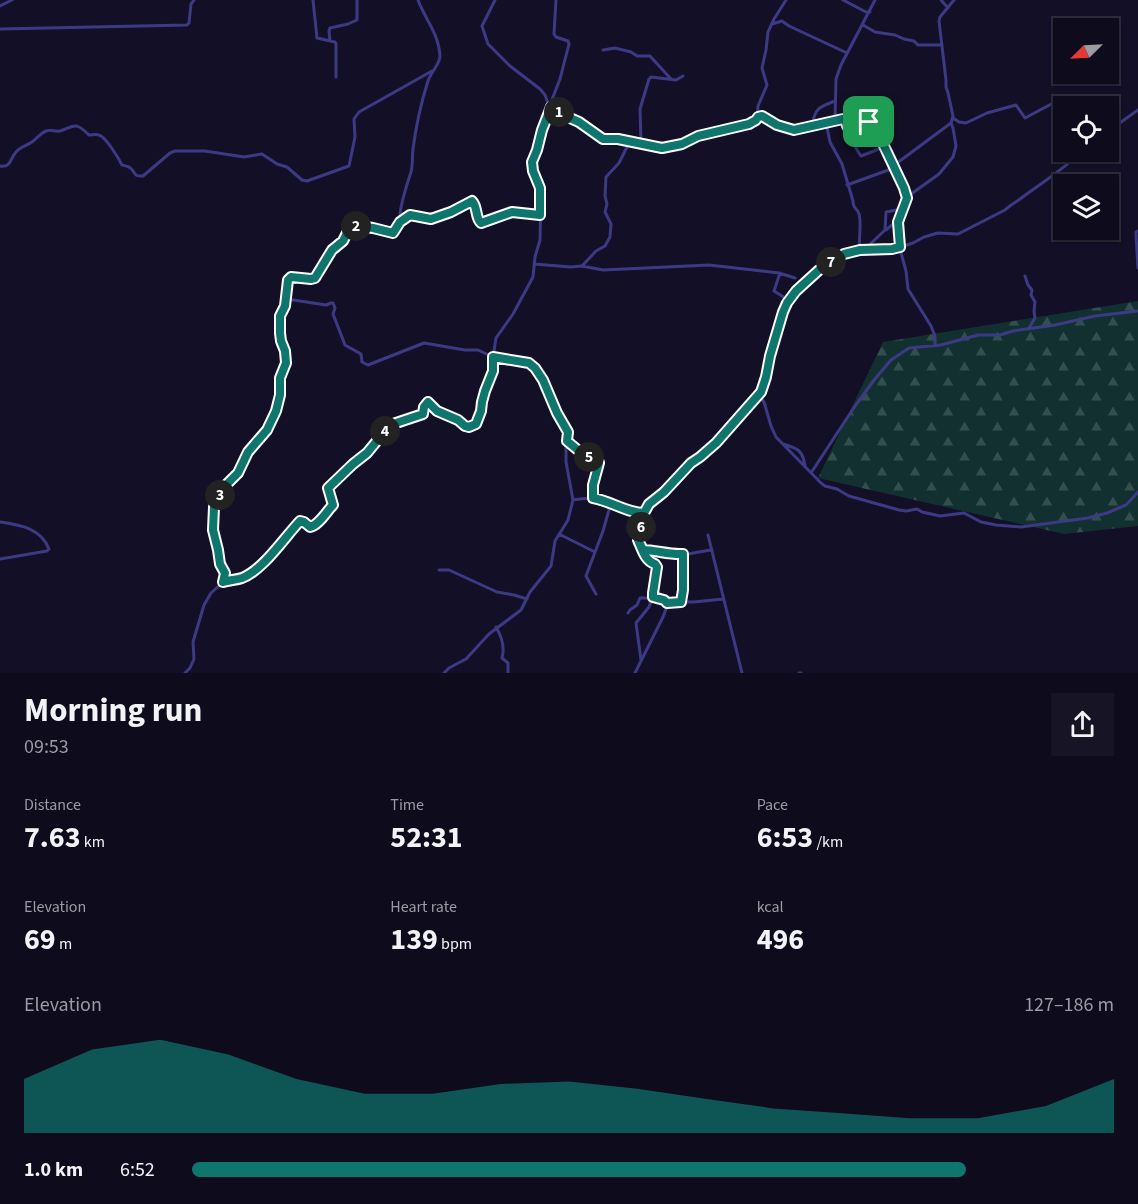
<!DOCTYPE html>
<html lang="en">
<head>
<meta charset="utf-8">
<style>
	body { margin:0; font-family:"Source Sans 3",sans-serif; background:#171425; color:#f1f3f6; height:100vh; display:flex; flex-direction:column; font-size:22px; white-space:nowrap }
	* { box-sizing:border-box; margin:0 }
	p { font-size:20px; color:#9b9ba3 }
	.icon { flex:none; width:33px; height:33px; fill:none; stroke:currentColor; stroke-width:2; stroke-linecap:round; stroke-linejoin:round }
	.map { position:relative; height:673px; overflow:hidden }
	.details { display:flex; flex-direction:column; background:#0e0b1c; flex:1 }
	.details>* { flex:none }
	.needle { width:39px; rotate:246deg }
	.controls { position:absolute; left:1053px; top:18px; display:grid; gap:12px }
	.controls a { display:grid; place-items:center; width:66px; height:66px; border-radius:0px; background:#0e0b1c; box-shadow:0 2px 4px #0004,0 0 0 2px #2e2b3b; font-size:30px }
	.pin { position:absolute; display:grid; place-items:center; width:51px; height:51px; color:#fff; margin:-26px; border-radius:12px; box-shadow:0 3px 9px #0006 }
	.km { position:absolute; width:30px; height:30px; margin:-15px; border-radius:50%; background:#222; color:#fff; font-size:16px; line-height:30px; text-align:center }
	.round { display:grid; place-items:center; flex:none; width:63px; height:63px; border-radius:0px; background:#171425 }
	.overview { display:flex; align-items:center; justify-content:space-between; height:102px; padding:0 24px }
	h1 { font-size:33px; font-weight:700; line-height:45px }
	.stats { display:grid; grid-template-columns:repeat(3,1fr); gap:9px; height:102px; padding:6px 24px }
	.stats div { display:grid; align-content:center }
	.stats b { font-size:30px; font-weight:700 }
	.stats small { font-size:16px; font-weight:400 }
	.stats p { font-size:16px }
	.chart { height:168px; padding:12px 24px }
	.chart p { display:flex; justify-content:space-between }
	.chart svg { width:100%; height:108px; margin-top:6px; fill:#0f766e; opacity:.7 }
	ul { padding:0 24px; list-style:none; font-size:20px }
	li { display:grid; grid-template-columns:96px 72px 1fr; align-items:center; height:45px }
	li i { height:15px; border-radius:8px; background:#0f766e }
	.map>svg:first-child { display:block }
	.forest { fill:url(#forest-firs) }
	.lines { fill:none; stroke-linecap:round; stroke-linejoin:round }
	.minor { stroke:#3d3a85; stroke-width:3 }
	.route-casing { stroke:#fff; stroke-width:12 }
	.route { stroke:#0f766e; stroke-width:8 }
</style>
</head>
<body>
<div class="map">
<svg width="1138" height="673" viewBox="0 0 1138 673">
	<defs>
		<pattern id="forest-firs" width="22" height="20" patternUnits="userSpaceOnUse" patternTransform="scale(1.5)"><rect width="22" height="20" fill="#12302f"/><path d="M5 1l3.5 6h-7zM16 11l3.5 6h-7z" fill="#344d4e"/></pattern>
	</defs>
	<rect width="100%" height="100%" fill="#130f26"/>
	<path class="forest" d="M1138,301V526L1064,534L818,478L883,342Z"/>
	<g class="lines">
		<path class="minor" d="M313,0L317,38L335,42L336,44V77
			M495,0L482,26L488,44L510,66L540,89L545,95L548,103L553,109L579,122L603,139H619L658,147H668L682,144L698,136L749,124L757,119L758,106L767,85L762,68L766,50L768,32L774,19L786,0
			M843,0L866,12H870
			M941,0L948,8
			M0,6L12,0
			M772,24L782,21L789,26L847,53
			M863,25L875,32L895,35L904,39L914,41L918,45H942
			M0,29L187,25L189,23L191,4L194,0
			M330,41L329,31L330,28L348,24L357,20V0
			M603,50L615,48L631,52L637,56H650L671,79
			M758,117L762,116L777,125L794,130L843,119C846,123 847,127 849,133C852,141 856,149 861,156L884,147L903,186L907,197
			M953,118L959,122L966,123L987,113L1016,105L1025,118L1057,101
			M835,121L836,79L841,65L875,0
			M826,123L830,142L842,164L853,201C853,210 857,207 859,214C862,224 858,239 860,251
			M812,126C815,108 819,107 835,101
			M847,126L868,122L870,127L876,129L884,146
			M1108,129L1117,125L1138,110
			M641,143L640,109L649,79L651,77L676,80L683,76
			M0,166C11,168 10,159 16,152C20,147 26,146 32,142C38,138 39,134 46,131C51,129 55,132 60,131C75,126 75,121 89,135C92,135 96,134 99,135C106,137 119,159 122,165C123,165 129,167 129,167C136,171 132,177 143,176L170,153L175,151H205L244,157L262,154L277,164L287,167L302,180L307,181L349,166L355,137L354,119L359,112L432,71
			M893,166L951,123
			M847,185L894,168
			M400,222C398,211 407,184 411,172C413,165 412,156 413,149C416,126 421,103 428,81C431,72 440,64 440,56C439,34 425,19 418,0
			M886,230L899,219
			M1138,231L1136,232V235L1138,268
			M863,251L885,230L886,212L902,209
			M534,264L571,267L582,266L603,270L709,265L779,273L795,278
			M582,266L596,251L605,246L610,237L611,224L605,212L607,204L605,196L606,177L619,163L626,149L631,141
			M780,273L774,291L785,298L787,303
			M1025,276L1028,285L1032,290L1031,295L1035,302L1034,311L1035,318L1029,328
			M287,299L326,305L331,303H333L335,308L333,314L345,345L361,354L362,362L368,365L424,343L465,350H478L493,357L531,364L543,380L557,413L568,432L566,446V462L573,500L568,520L555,541L551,566L530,592L521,610L489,634L466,659L449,668L444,673
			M935,345V336L931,326L908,289L906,271L900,249L898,222L907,197L939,174L953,157L956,146L953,128L951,123L953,116L948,93L946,87V80L939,21L940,17L954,0
			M758,395L764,402L771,426L776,437L821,483L825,486L837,489L849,496L899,510L906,511L917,509L922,512L940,516L964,513L981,522L996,525L1021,527L1088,518L1107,513L1126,505L1138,492
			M567,441L584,454L599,463L593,488V498
			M783,444C797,448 803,450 805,466
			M811,473L853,409L874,380L891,360L909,348L941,345L978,335H1000L1013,331L1055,325L1095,316L1138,311
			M573,500C585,498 595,497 607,501C619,505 630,513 643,513
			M0,522C20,525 41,528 49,549L47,551L0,559
			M559,534L595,552
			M708,535L742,673
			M643,550C654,550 665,554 677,555C688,555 701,551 712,550
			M439,570H449L497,592L514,595L527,599
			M223,582C229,580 236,580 241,578C263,570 284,538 300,521L304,522L310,527L317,524L333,505L328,488L353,464L367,453L390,425L423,414L424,407L428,402L435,409L458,420L465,426L469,427L477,424L481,411L482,402L493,371V357L496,338L513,314L533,277L535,257L540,240L541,198L540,188L533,171L532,162L537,150L553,97L560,79L569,44L568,41L556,37L554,34L556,0
			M596,594L586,576L603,531L611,503
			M681,602L683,590V554
			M667,603L673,602H694L723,599
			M628,613L630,610L637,605L640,598H651
			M496,627C502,637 505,647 502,658L508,663V673
			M641,660L636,623L649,607L653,596
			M185,673L190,668L194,659L193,642L204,605L211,593L224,581L225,576L224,569L220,564L213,530L212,520L215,503L223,487L238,473L248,452L269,426L277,407L280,395V378L286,363V351L281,341L280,333V316L285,306L288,280L291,277L311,279L315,278L332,250L343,241L351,225L392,233C400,227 398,221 409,216L431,219L454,211L461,206L472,201C478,207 475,217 481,223L505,213L512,212L540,215
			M635,673L663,617L668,604L666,601L655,598L653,596L657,567L655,564L650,562L647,559L638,540L644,513L651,502L666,491L691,463L700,457L716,443L761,392L766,377L770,356L779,324L787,303L796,291L819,270L844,254L860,251L895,249L913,243L924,237L938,233L958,234L1005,210C1011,204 1017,202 1024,196C1043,182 1064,169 1081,152
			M799,673H801"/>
	</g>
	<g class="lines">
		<g class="route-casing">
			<path id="route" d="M869,122H862L847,126L846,122L843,119L794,130L777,125L762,116L758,117L756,120L749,124L698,136L682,144L662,148L618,139H603L579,122L561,114L551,107L542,130L537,150L532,162L533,171L540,188V215L512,212L481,223C475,218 478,207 472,201L451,212L431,219L410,215L400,222L393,233L373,228L351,225L343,241L332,250L315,278L311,279L291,277L288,280L285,306L280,316V333L281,341L285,351L286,363L280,378V395L276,411L267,430L248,452L238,473L223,488L214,507L213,530L218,550L220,564L225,573L223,582C229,580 236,580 242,578C263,570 284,538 300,521L304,522L310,527C319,525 326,512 333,505L328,488L353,464L367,453L390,425L423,414L424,407L428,402L437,411L458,420L465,426L469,427L476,424L481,411L482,402L485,391L493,371V357L529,363L535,368L543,380L557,413L568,432L567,441L579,451L599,463L593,485V498C611,501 626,513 644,513L638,539V540C642,549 645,561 655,564L657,567L653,593V597L664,600L667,603L681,602L683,590V554C669,555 656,550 643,550L638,540C638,539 638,538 638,537L644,513L649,504L664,492L691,463L700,457L716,443L761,392L766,377L770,356L783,312L787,303L796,291L819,270L844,254L860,250L892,249L900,247L898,222L907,198L904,188L876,129L870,127L869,122"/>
		</g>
		<use href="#route" class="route"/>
	</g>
</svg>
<div class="controls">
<a><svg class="needle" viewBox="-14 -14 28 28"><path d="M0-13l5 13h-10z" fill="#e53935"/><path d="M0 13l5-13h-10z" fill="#9b9ba3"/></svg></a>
<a><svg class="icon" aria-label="locate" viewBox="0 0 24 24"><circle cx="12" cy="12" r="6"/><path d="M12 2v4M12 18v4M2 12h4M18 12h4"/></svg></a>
<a><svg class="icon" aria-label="layers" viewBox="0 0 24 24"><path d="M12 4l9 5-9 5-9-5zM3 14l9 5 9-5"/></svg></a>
</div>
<div class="pin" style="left:869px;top:122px;background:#1e9e55"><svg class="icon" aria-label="arrive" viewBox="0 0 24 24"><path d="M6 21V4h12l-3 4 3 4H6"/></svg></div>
<b class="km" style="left:559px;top:112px">1</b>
<b class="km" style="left:356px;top:226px">2</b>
<b class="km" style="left:220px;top:495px">3</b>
<b class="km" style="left:385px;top:431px">4</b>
<b class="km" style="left:589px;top:457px">5</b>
<b class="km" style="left:641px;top:527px">6</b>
<b class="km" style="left:831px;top:262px">7</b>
</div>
<section class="details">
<div class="overview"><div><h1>Morning run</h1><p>09:53</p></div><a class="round"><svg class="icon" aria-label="share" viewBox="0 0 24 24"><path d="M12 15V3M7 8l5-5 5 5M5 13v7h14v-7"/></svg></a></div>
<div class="stats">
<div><p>Distance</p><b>7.63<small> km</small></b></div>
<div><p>Time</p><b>52:31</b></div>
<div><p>Pace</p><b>6:53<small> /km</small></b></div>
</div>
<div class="stats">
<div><p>Elevation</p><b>69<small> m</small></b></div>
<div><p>Heart rate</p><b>139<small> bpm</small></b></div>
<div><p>kcal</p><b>496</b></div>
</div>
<div class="chart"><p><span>Elevation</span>127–186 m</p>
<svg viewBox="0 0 160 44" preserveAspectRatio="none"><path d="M0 44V22L10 10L20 6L30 12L40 22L50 28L60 28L70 24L80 23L90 26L100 30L110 34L120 36L130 38L140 38L150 33L160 22V44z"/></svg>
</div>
<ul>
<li><b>1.0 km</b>6:52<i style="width:84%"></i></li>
</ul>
</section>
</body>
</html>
